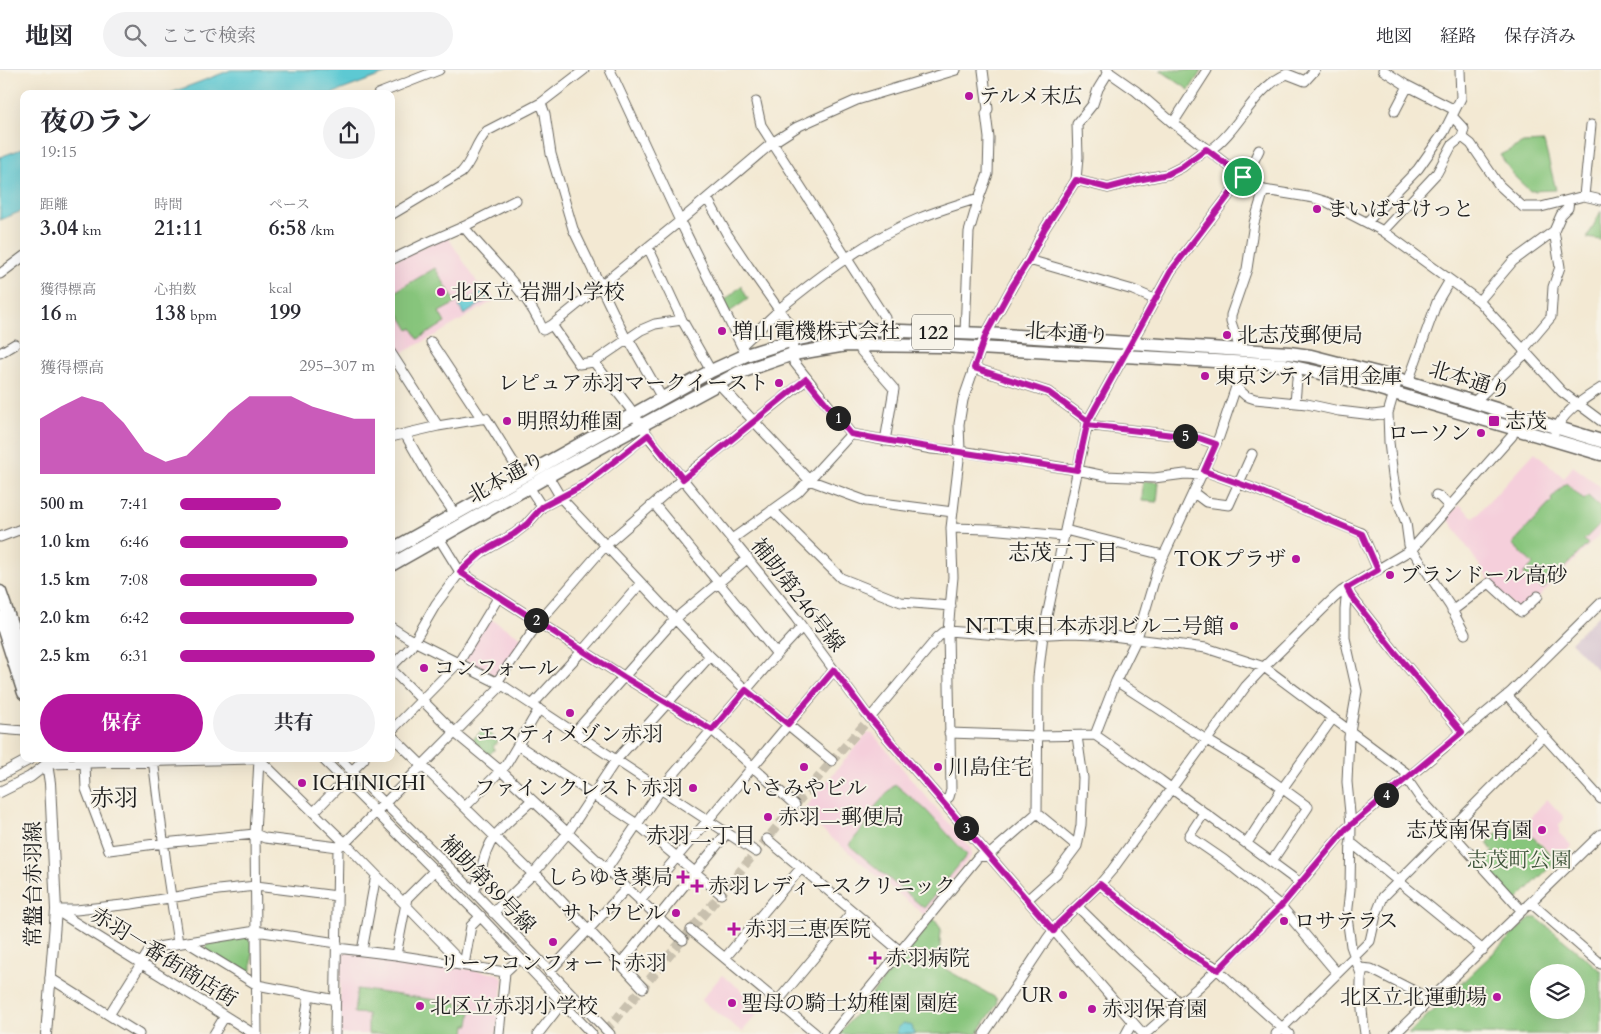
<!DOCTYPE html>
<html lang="ja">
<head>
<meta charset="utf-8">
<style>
	body { margin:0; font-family:Cardo,"Noto Serif JP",serif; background:#f2f2f3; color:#2b2b33; height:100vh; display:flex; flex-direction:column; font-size:19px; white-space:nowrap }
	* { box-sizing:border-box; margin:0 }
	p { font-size:16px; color:#7c7c81 }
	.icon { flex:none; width:28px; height:28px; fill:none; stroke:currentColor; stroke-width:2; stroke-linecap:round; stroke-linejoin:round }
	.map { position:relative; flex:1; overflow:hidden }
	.details { position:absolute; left:20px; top:20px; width:375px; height:672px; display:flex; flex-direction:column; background:#fff; border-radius:10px; box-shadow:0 5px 20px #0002 }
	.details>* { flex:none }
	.tools { position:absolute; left:1530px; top:894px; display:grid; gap:10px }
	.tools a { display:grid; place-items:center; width:55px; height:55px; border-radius:50%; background:#fff; box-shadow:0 5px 20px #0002; font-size:25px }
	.pin { position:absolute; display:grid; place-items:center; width:42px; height:42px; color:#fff; margin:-21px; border:2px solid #fff; border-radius:50%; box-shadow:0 1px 5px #0007 }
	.km { position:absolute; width:25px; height:25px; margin:-12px; border-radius:50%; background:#222; color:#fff; font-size:14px; line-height:25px; text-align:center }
	.round { display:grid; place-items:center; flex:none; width:52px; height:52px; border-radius:26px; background:#f2f2f3 }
	.summary { display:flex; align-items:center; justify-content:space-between; height:85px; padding:0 20px }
	h1 { font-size:28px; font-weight:700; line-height:38px }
	.stats { display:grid; grid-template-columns:repeat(3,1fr); gap:8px; height:85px; padding:5px 20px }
	.stats div { display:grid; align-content:center }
	.stats b { font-size:21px; font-weight:700 }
	.stats small { font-size:14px; font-weight:400 }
	.stats p { font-size:14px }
	.chart { height:140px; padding:10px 20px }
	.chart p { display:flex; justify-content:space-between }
	.chart svg { width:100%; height:90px; margin-top:5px; fill:#b5179e; opacity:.7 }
	.cta { display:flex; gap:10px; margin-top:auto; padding:10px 20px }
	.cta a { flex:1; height:58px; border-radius:30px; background:#b5179e; color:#fff; font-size:20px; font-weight:700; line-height:58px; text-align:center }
	.cta a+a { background:#f2f2f3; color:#2b2b33 }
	ul { padding:0 20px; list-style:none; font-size:16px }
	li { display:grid; grid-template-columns:80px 60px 1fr; align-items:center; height:38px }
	li i { height:12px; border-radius:6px; background:#b5179e }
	header { display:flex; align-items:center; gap:30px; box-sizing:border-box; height:70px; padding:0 25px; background:#fff; border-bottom:1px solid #e1e1e2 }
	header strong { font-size:24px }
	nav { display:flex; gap:28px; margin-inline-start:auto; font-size:18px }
	.search { width:350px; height:45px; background:#f2f2f3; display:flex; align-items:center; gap:12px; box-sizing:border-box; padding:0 18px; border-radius:28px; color:#7c7c81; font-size:19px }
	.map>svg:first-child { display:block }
	.built { fill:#f5cfdb }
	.industrial { fill:#d1bdcc }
	.green { fill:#87c57b; stroke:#52704c; fill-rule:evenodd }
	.water { fill:#5dc9d3; stroke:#3c7278 }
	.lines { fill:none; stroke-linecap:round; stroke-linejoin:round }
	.minor-tunnel { stroke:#c8c0ae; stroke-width:9; stroke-dasharray:9 4.5; stroke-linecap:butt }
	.minor-casing { stroke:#67645c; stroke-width:11 }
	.major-casing { stroke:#67645c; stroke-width:12 }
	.highway-casing { stroke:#67645c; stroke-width:15 }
	.minor { stroke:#fff; stroke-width:9 }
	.major { stroke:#fff; stroke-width:10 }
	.highway { stroke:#fff; stroke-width:12 }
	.route-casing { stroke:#fff; stroke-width:10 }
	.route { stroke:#b5179e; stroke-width:6 }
	.poi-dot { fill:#b5179e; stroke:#f7f3e8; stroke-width:2 }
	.labels { text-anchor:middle; stroke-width:4; stroke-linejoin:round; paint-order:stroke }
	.shield { fill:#f7f3e8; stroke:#5e5c59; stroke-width:1 }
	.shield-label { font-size:20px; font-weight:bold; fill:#1c1c1c }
	.poi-label { font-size:21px; fill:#1c1c1c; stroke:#f7f3e8; text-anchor:start }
	.street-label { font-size:21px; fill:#1c1c1c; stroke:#f7f3e8 }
	.park-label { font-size:21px; fill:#41573d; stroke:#f7f3e8 }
	.neighbourhood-label { font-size:22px; fill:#1c1c1c; stroke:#f7f3e8 }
	.quarter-label { font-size:24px; fill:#1c1c1c; stroke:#f7f3e8 }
</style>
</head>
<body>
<header>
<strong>地図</strong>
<div class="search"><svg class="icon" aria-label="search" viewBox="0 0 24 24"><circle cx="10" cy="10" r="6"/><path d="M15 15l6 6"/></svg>ここで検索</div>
<nav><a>地図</a><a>経路</a><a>保存済み</a></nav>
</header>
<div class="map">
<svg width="1601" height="964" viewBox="0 0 1601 964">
	<rect width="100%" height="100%" fill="#f7f3e8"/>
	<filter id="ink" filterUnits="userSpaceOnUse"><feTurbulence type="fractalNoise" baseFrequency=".02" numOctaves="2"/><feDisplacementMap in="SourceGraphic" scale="10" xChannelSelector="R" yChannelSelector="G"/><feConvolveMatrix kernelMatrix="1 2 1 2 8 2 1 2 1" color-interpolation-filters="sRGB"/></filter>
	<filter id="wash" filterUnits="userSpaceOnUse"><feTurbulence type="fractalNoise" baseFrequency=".0096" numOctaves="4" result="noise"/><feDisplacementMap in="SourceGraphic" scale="20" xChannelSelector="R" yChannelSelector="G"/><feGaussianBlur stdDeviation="1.12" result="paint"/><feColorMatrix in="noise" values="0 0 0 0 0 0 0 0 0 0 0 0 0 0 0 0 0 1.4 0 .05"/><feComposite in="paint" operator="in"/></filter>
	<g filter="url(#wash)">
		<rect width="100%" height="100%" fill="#f3e9d3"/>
		<path class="built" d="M447,166L479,215L484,213L495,230L436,265L396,286L391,279V192Z
			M1535,382L1564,408L1573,396L1601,417V463L1539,527L1526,545L1502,525L1487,507L1447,447L1460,435L1474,448Z
			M489,548L524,569L497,607L464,589Z
			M867,663L873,664L971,779V786L924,845L804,745V739Z
			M1547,729L1564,747V749L1559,755V763L1572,776L1558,788L1522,757Z
			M344,881L499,904L503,909L497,964H340V885Z
			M722,905L763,937L742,962L701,930Z"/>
		<path class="industrial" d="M1601,543V604L1571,572Z"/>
		<path class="green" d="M1160,0H1202L1189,20Z
			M1544,72L1556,120L1530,121L1515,107L1500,85L1523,73Z
			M1601,141V170L1587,168Z
			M435,198L456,233L439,242L445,253L418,269L412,258L409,260L391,230V224Z
			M741,216L748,229L728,243L723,232Z
			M1143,411L1159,412L1157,432L1142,431Z
			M1566,413L1584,430L1588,426L1601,438V453L1584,470L1588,474L1543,519L1523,504L1533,494L1512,474L1552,431L1551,429Z
			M484,658L498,671L493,677L495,679L489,685L472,670Z
			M895,714L925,739L967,785L924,838L849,775L871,748L868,745Z
			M1507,753L1515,759L1523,758L1557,790L1516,831L1484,794L1493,781L1487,773Z
			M1530,848H1537L1601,901V964H1408ZM1539,902H1576V940H1539Z
			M934,849L941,859L939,890L942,897L996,928L997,934L977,964H839Z
			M247,866L252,870V900L245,904L205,880L207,872Z
			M357,919L472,935L469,955H466L465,964H368V944L354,943Z"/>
		<path class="water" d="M231,0H395L331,24H168Z
			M24,78V140L0,150V87Z
			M483,221L488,229L464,245L459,236Z
			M904,953L912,956L914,964H897L898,957Z"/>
	</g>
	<g filter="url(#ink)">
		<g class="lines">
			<path class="minor-tunnel" d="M605,960L613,953L832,691L870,648"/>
			<g class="minor-casing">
				<path id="minor" d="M610,0L680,151L746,285
					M1106,0L1136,21L1173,53L1243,107L1264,120L1314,128L1327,132L1383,161L1479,231L1562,322L1601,351
					M1383,0L1406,15L1455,40
					M378,24L439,0
					M756,32L761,55L885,248L886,260
					M541,33L545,44L551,84L573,159L625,267L629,270L662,328
					M1395,41L1408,16
					M1452,46L1464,59L1462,67
					M1173,53L1207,0
					M1209,81C1240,60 1252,19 1287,4L1305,11L1315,0
					M1245,109L1259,80
					M1076,110L1078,87L1077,54L1093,34L1098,19L1109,1
					M1584,126L1591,55
					M707,128L727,164L749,197L791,257L794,292L851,364L932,379L967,382L1077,400L1105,406L1154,408L1185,404L1202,405
					M391,145L461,103C473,91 475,73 487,61L541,33L584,0
					M1367,152L1418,99L1444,62L1461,28L1460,0
					M464,157C490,190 527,220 543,260L552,255L680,151L772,73L797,57L857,30L956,0
					M1383,161L1437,103L1452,75L1462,67L1471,74L1499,115L1523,137H1541L1584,126L1601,130
					M648,177L682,250L711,301
					M391,190L426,173L467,155L516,130
					M1029,190L1133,220L1154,229
					M0,204L24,186
					M1479,231L1513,191L1554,161L1561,145L1568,138L1569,130
					M552,255L579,294L594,292L629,337L651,370L795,547L865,642L1143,964
					M965,263L969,162L979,128L988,104L989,68L986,44L988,39L983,0
					M431,272L482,349
					M862,274L861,281L894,319L885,371
					M742,275L775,244L778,240C821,205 868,169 920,148C939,140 959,134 979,128
					M1240,279L1231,252V245L1247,199L1254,153L1264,120
					M1523,280L1551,247L1553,217L1560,197L1554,161
					M0,283L15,274
					M391,283L438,356
					M594,292L641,260L655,254L682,250
					M974,298L1048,322L1088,351
					M1398,309L1388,343L1389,372L1393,406L1397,429L1406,453L1409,475L1450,536L1465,564
					M1408,312L1437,232L1450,210
					M718,313L809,410L866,431L953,442
					M1236,317L1246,326L1255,329L1307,334L1339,341L1373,345L1388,343
					M1474,332L1526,283
					M1295,333L1298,297
					M1087,355L1199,368L1216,374
					M1555,362C1563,341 1583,330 1601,318
					M405,364L430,408L455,444
					M391,367L438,356L486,348L522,406
					M1205,401L1252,418L1359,462L1362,463L1378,500
					M548,406L561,428L710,586L746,620L832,691
					M529,417L542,437
					M1194,423L1206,432L1229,435L1252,384
					M1436,425L1440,427L1449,436
					M654,434L777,584
					M772,440L841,508L901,532L951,536
					M951,458L989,459L1063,466
					M1065,460L1163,485
					M0,467L24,458
					M439,468L460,502L624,607L712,660L795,735
					M732,469L798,422L851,364
					M1347,518L1345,540V568L1357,621L1349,667L1347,712L1351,754L1350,819L1347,847L1351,876L1361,904
					M1347,518L1351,526L1395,582L1462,662
					M1452,541L1489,513L1521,542L1538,526
					M391,557L408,568L502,615L756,782
					M391,597L411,577L436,534L460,502L475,487L482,482L514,464L527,454L542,437L584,415L647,365
					M391,599L455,663L501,701L683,870
					M1116,611L1202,667L1261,703L1308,737L1272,791
					M497,612L539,552L606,475L688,404L807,309
					M1507,625L1601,729
					M533,634L583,580L641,513
					M870,648L938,567L944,562L948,561L953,507L951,458L960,381L959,354L963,330L986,264L1016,210L1029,190L1045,158L1076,110L1108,118L1138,110L1168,104L1182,97L1206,79
					M0,659L24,661
					M391,661L459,592L498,528
					M575,662L675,549L748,488
					M949,663L1037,666L1095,665L1160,710L1300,813
					M391,665L533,804L539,807L643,918
					M1095,665L1116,611L1137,568L1158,498L1219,367L1236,317L1240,292
					M518,675L637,754L721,824
					M79,689L85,694L86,719L109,780L163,773L255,764L265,768L338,777
					M153,689L166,794L178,873
					M259,689L345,773L464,895
					M323,689L475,841L592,964
					M340,689L474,822L610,964
					M47,694L254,689
					M352,701L364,689
					M943,732L949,727L951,720L948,561L1012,566L1070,563L1097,564L1206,578L1264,597L1405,702L1409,712L1420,728L1522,841
					M465,737L506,695L539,639
					M314,742L345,710
					M1037,743L1077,776
					M1204,743L1189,766L1224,790L1281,836L1337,903
					M767,769L900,881
					M1247,773L1282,719L1333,648
					M1350,775H1354L1483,880
					M606,800L661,719L777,584L802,557
					M1100,814L1164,865L1192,885L1212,895L1289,964
					M474,822C482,804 482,783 495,766C505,753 520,742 532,730
					M1027,830L1056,804L1077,776L1081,755L1083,708L1077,666
					M640,831L834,600
					M1531,833L1601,894
					M1077,836L1130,888L1180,933
					M56,840H76L132,834L218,820L256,816L337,826
					M57,841L254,964
					M493,843L533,804L567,764L616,690L710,586
					M691,860L816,964
					M187,872L257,915L336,930
					M337,878L396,885L505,902
					M362,881L376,805
					M396,885L407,828L435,800
					M725,888L801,798
					M620,894L727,763
					M464,895L471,856L481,846
					M1360,898L1371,899L1418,923L1429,931
					M1363,900C1358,911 1363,951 1365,964
					M549,902L626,819
					M50,908L139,964
					M777,932L852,842
					M109,945L151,878L256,861L337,873
					M214,964L225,946
					M257,964L255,764L259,689
					M303,964L309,925
					M335,964L338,777L345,773L370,748L502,615
					M499,964L505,902L520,888
					M538,964L562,933
					M832,964L978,787L989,785L1037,743L1038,607L1043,565L1088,351L1171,201L1243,107
					M984,964L1047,869L1058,854L1100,814L1112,800L1246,616L1264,597L1334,528L1342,521L1412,479L1512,366L1516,354
					M1126,964L1132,953
					M1145,964L1202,914L1281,836L1346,759L1511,622L1601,533
					M1276,964L1370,871L1376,845L1383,827L1544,665
					M1395,964L1601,764"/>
			</g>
			<g class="major-casing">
				<path id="major" d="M0,705L30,689
					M0,722L30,707L47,694L50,713L56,840L46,964"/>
			</g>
			<g class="highway-casing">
				<path id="highway" d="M391,480L711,301L746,285L793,270L832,262L873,260L986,264L1289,283L1311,286L1385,305L1601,371
					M391,495L548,406L738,303L793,284L846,275L942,276L1285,295L1343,308L1601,384
					M0,522L24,591
					M0,548L24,623
					M47,694L54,689"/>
			</g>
			<use href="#minor" class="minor"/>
			<use href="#major" class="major"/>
			<use href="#highway" class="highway"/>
		</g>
	</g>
	<g class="lines" filter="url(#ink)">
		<g class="route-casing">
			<path id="route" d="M1243,107L1171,201L1088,351L1087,355L1077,400C1002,388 926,378 851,364L806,309L683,409L648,365L584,415L542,437L527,454L514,464L482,482L460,502L624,607L712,660L746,620L788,654L834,600L865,642L1054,861L1058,854L1100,814L1164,865L1192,885L1218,900L1281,836L1346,759L1462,662L1395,582L1351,526L1347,518L1378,500L1362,464L1252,418L1204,401L1216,374L1199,368L1087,355L1088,351L1048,322L974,298L986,264L1013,215L1029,190L1045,158L1076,110L1108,118L1138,110L1168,104L1182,97L1206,79L1243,107"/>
		</g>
		<use href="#route" class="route"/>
	</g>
	<g class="poi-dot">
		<circle cx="969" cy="26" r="5"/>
		<circle cx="1317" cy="139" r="5"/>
		<circle cx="441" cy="222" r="5"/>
		<circle cx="722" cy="261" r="5"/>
		<circle cx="1227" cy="265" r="5"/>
		<circle cx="1205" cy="306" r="5"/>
		<circle cx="779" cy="313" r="5"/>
		<circle cx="507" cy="351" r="5"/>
		<rect x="1488" y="345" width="12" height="12" rx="2.5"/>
		<circle cx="1481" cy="363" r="5"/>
		<circle cx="1296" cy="489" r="5"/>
		<circle cx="1390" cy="505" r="5"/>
		<circle cx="1234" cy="556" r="5"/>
		<circle cx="424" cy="598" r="5"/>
		<circle cx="570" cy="643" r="5"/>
		<circle cx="804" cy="697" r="5"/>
		<circle cx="938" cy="697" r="5"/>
		<circle cx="302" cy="713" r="5"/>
		<circle cx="693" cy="718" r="5"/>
		<circle cx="768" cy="747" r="5"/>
		<circle cx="1542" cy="760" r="5"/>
		<path d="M680.5 799.5h5v5h5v5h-5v5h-5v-5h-5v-5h5z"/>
		<path d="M694.5 808.5h5v5h5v5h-5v5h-5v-5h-5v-5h5z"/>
		<circle cx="676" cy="843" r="5"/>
		<circle cx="1284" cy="851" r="5"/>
		<path d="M731.5 851.5h5v5h5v5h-5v5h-5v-5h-5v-5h5z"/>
		<circle cx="553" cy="872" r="5"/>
		<path d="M872.5 880.5h5v5h5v5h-5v5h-5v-5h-5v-5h5z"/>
		<circle cx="1063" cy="925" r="5"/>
		<circle cx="1497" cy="927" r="5"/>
		<circle cx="732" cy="933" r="5"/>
		<circle cx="420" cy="936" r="5"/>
		<circle cx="1092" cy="939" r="5"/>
	</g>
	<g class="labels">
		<rect class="shield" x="912" y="244.5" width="42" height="35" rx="4"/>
		<g class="shield-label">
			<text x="933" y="269">122</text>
		</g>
		<g class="poi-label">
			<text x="979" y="33">テルメ末広</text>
			<text x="1327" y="146">まいばすけっと</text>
			<text x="451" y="229">北区立 岩淵小学校</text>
			<text x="732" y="268">増山電機株式会社</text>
			<text x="1237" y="272">北志茂郵便局</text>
			<text x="1215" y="313">東京シティ信用金庫</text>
			<text x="769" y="320" text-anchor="end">レピュア赤羽マークイースト</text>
			<text x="517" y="358">明照幼稚園</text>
			<text x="1505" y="358">志茂</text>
			<text x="1471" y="370" text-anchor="end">ローソン</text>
			<text x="1286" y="496" text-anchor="end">TOKプラザ</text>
			<text x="1400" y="512">ブランドール高砂</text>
			<text x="1224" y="563" text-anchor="end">NTT東日本赤羽ビル二号館</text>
			<text x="434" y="605">コンフォール</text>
			<text x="570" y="671" text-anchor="middle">エスティメゾン赤羽</text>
			<text x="948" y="704">川島住宅</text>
			<text x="312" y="720">ICHINICHI</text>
			<text x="683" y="725" text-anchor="end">ファインクレスト赤羽</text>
			<text x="804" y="725" text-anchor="middle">いさみやビル</text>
			<text x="778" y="754">赤羽二郵便局</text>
			<text x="1532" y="767" text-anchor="end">志茂南保育園</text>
			<text x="673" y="814" text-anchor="end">しらゆき薬局</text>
			<text x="708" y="823">赤羽レディースクリニック</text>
			<text x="666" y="850" text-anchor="end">サトウビル</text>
			<text x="1294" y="858">ロサテラス</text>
			<text x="745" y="866">赤羽三恵医院</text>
			<text x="886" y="895">赤羽病院</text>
			<text x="553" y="900" text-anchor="middle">リーフコンフォート赤羽</text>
			<text x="1053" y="932" text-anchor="end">UR</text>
			<text x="1487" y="934" text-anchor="end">北区立北運動場</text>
			<text x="742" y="940">聖母の騎士幼稚園 園庭</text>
			<text x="430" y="943">北区立赤羽小学校</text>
			<text x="1102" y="946">赤羽保育園</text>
		</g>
		<g class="street-label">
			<text transform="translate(1067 263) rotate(4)" y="7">北本通り</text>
			<text transform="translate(1470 310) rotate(17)" y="7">北本通り</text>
			<text transform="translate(506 407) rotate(-29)" y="7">北本通り</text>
			<text transform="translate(798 525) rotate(52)" y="7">補助第246号線</text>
			<text transform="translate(33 814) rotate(-90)" y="7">常盤台赤羽線</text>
			<text transform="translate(488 814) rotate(46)" y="7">補助第89号線</text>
			<text transform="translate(164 887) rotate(32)" y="7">赤羽一番街商店街</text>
		</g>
		<g class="park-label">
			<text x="1519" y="797">志茂町公園</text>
		</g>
		<g class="neighbourhood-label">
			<text x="1063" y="490">志茂二丁目</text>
			<text x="701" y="773">赤羽二丁目</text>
		</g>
		<g class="quarter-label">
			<text x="114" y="736">赤羽</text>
		</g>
	</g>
</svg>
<div class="tools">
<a><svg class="icon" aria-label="layers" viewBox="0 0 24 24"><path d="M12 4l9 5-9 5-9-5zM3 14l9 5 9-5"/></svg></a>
</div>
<div class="pin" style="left:1243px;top:107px;background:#1e9e55"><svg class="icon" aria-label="arrive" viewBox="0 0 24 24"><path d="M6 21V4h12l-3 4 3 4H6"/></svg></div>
<b class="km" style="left:838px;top:348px">1</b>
<b class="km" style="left:536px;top:550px">2</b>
<b class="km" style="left:966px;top:758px">3</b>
<b class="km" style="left:1386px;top:725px">4</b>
<b class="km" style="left:1185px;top:366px">5</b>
<section class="details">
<div class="summary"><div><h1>夜のラン</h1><p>19:15</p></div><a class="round"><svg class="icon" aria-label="share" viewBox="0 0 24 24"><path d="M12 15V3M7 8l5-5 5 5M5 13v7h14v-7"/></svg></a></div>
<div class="stats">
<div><p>距離</p><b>3.04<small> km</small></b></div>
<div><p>時間</p><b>21:11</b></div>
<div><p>ペース</p><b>6:58<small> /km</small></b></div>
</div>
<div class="stats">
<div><p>獲得標高</p><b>16<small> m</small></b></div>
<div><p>心拍数</p><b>138<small> bpm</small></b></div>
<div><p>kcal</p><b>199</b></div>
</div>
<div class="chart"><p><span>獲得標高</span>295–307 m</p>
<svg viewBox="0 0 160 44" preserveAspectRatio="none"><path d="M0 44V17L10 11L20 6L30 9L40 19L50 33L60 38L70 35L80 25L90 14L100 6L110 6L120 6L130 11L140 14L150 17L160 17V44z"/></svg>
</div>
<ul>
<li><b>500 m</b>7:41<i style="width:52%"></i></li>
<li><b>1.0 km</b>6:46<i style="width:86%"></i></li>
<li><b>1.5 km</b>7:08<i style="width:70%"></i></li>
<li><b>2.0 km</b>6:42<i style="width:89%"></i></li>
<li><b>2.5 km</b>6:31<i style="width:100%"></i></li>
</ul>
<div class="cta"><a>保存</a><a>共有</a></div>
</section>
</div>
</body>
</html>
